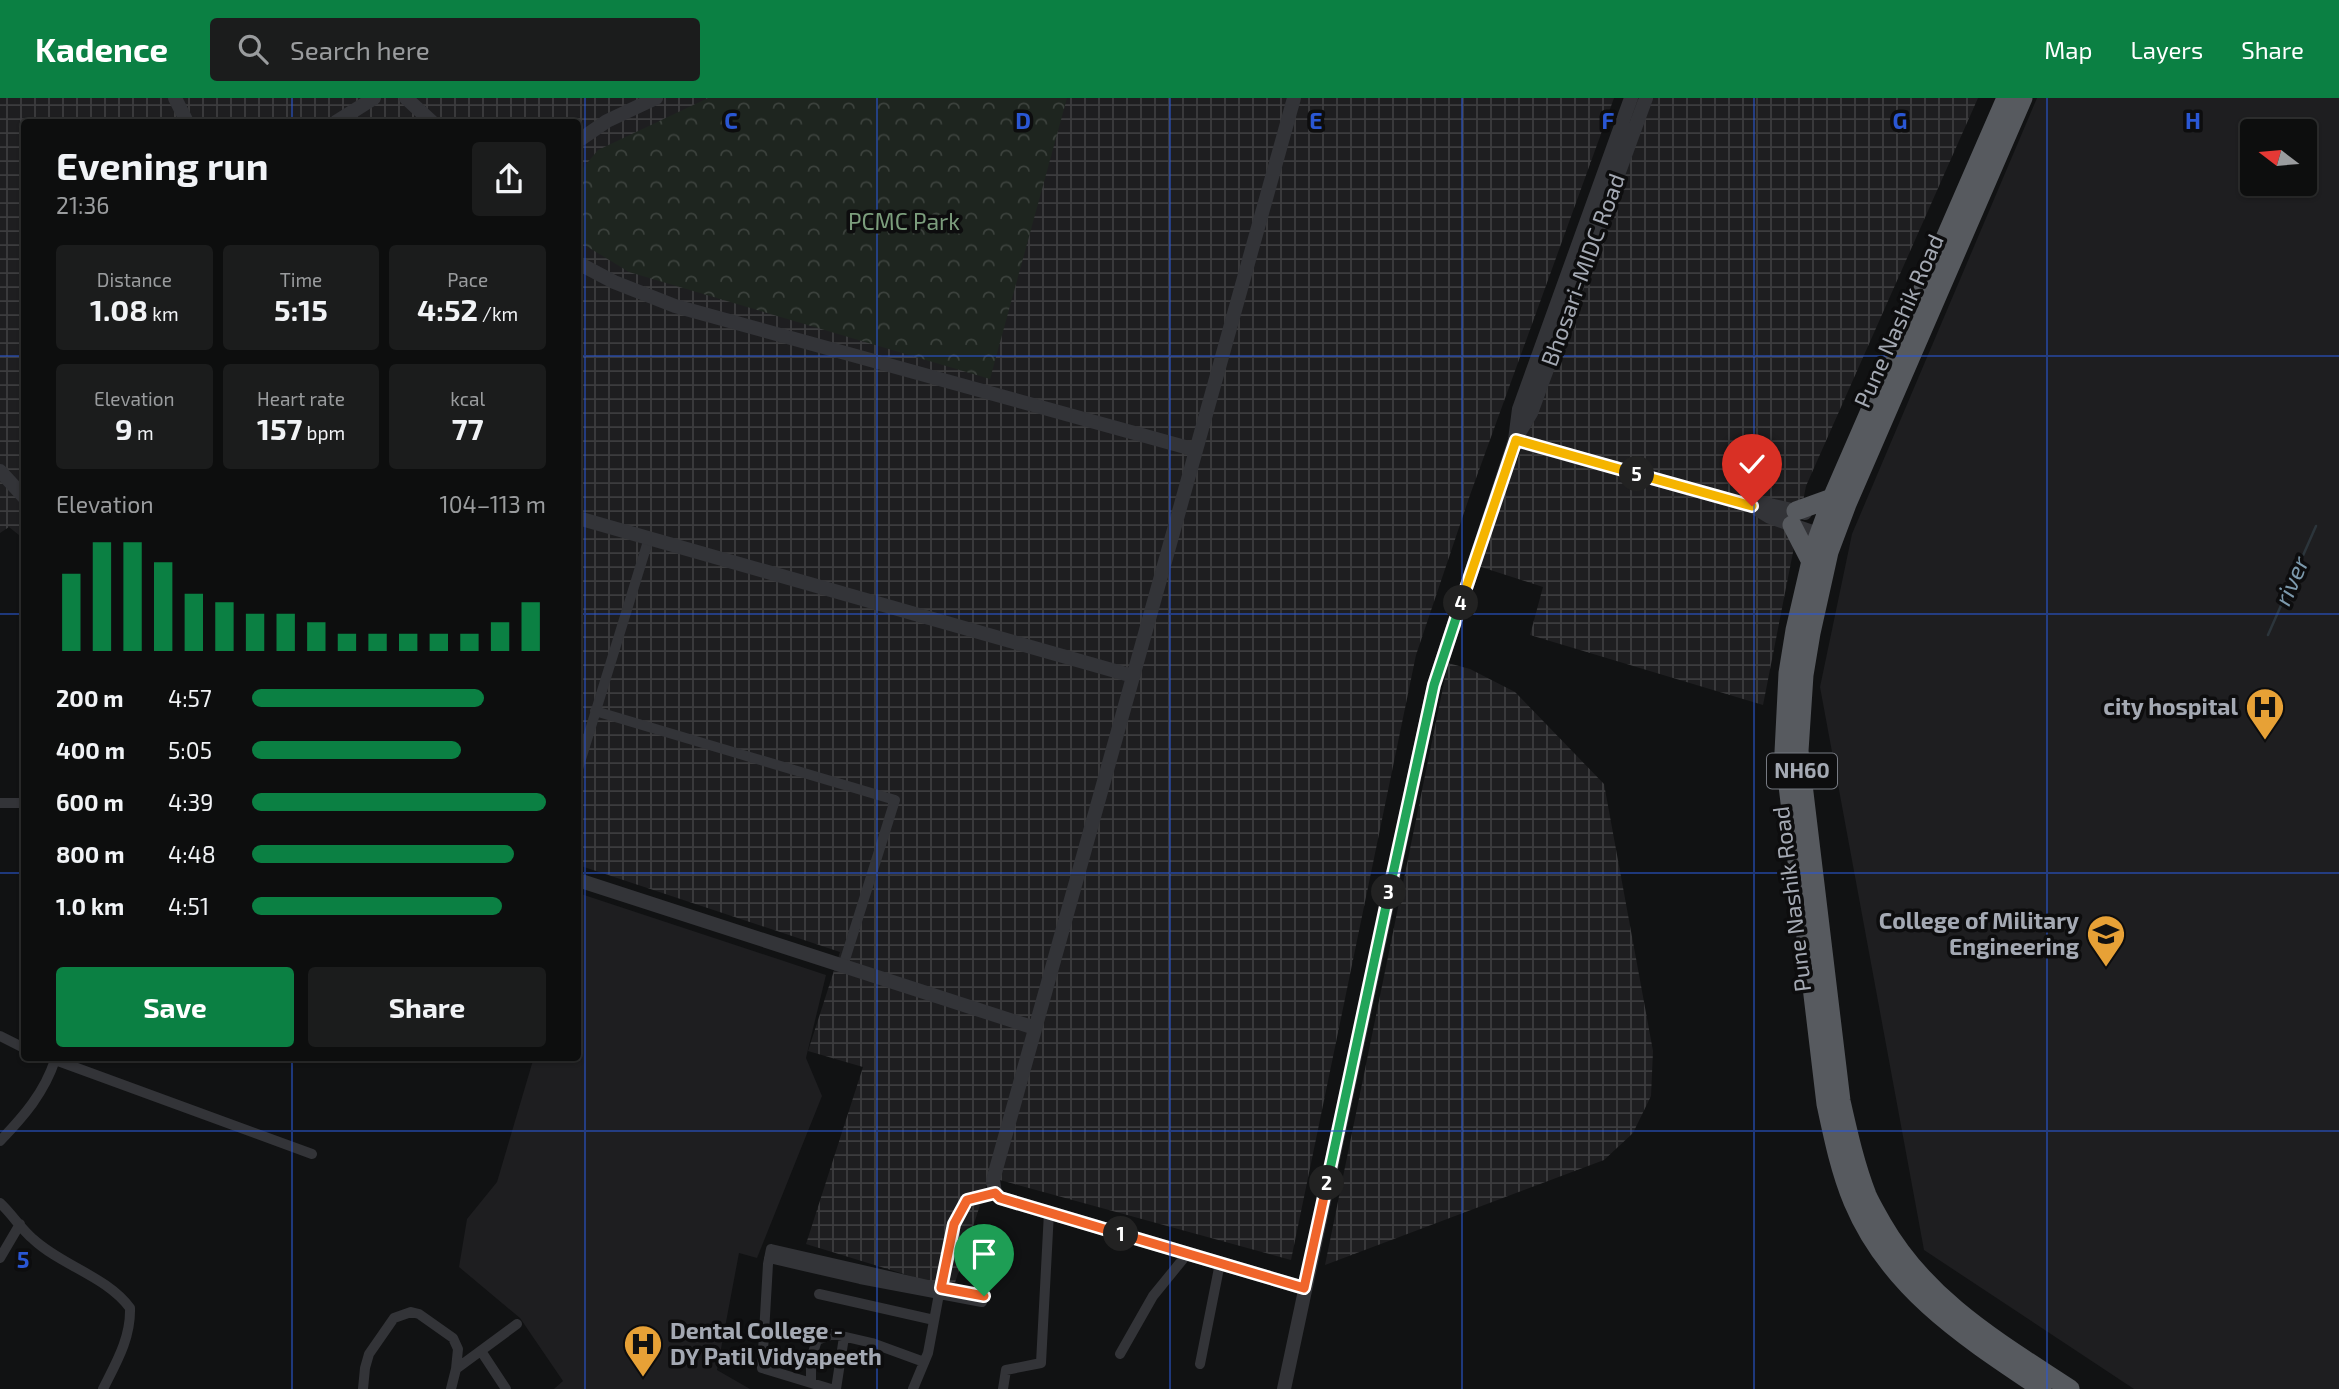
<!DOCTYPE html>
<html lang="en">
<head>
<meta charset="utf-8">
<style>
	body { margin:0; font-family:"Exo 2",sans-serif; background:#1b1c1c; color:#f1f3f6; height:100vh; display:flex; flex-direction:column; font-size:26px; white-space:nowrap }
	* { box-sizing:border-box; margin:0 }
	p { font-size:23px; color:#9a9c9e }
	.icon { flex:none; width:38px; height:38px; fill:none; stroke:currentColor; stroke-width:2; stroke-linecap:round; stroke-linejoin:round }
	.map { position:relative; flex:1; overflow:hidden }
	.drawer { position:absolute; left:21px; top:21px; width:560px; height:942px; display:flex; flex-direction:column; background:#0d0e0e; border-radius:7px; box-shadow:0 2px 5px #0004,0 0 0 2px #2d2e2e }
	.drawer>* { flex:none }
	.needle { width:46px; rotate:286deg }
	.fabs { position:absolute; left:2240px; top:21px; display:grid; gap:14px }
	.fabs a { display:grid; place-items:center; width:77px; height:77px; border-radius:7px; background:#0d0e0e; box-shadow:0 2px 5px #0004,0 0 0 2px #2d2e2e; font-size:35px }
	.pin { position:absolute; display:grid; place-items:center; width:60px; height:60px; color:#fff; margin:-72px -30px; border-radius:50% 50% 50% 0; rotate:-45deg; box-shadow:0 0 7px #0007 }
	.pin .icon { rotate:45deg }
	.km { position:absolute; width:35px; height:35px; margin:-18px; border-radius:50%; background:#222; color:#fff; font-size:19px; line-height:35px; text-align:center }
	.round { display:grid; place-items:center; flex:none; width:74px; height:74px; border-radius:7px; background:#1b1c1c }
	.overview { display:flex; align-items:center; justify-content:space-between; height:119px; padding:0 35px }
	h1 { font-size:38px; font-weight:700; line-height:52px }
	.figures { display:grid; grid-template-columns:repeat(3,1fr); gap:10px; height:119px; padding:7px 35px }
	.figures div { display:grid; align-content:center; border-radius:7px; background:#1b1c1c; text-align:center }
	.figures b { font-size:30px; font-weight:700 }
	.figures small { font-size:19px; font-weight:400 }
	.figures p { font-size:19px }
	.chart { height:196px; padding:14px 35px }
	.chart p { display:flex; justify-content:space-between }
	.chart svg { width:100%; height:126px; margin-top:7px; stroke:#0b8043; stroke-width:6 }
	.action { display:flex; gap:14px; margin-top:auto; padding:14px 35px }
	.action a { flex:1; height:80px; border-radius:7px; background:#0b8043; color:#fff; font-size:28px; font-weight:700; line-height:80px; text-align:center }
	.action a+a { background:#1b1c1c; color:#f1f3f6 }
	ul { padding:0 35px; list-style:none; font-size:23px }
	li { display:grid; grid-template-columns:112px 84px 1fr; align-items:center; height:52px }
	li i { height:18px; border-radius:9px; background:#0b8043 }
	header { display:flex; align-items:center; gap:42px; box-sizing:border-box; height:98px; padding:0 35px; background:#0b8043; color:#fff }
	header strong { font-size:33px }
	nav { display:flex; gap:38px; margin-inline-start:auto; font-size:24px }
	.search { width:490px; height:63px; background:#1b1c1c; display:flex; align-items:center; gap:18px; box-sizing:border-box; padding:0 24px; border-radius:7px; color:#9a9c9e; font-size:26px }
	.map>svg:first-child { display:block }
	.built { fill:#1e1e20; fill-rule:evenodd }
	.industrial { fill:url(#industrial-grid) }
	.park { fill:url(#park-crowns) }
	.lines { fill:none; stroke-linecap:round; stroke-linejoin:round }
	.stream { stroke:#2c353b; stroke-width:2.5 }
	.minor { stroke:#333438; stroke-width:10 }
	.tertiary { stroke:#333438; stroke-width:14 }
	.trunk { stroke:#575a5f; stroke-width:19 }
	.split-1-casing { stroke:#fff; stroke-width:14 }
	.split-2-casing { stroke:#fff; stroke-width:14 }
	.split-3-casing { stroke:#fff; stroke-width:14 }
	.split-4-casing { stroke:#fff; stroke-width:14 }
	.split-5-casing { stroke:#fff; stroke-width:14 }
	.split-6-casing { stroke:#fff; stroke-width:14 }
	.split-1 { stroke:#f0652b; stroke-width:9 }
	.split-2 { stroke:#f0652b; stroke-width:9 }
	.split-3 { stroke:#22a559; stroke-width:9 }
	.split-4 { stroke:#22a559; stroke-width:9 }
	.split-5 { stroke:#f5b400; stroke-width:9 }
	.split-6 { stroke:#f5b400; stroke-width:9 }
	.grid { fill:none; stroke:#2a57d4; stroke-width:2; stroke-opacity:0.55 }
	.labels { text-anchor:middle; stroke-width:7; stroke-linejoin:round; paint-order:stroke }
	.shield { fill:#0d0d0e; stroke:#777a82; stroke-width:2 }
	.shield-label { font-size:21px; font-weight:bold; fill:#a4a9b3 }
	.park-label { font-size:23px; fill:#7b9d7c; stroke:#0d0d0e }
	.street-label { font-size:23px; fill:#a4a9b3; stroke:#0d0d0e }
	.poi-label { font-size:23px; font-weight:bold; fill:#a4a9b3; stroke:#0d0d0e; text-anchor:end }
	.water-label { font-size:24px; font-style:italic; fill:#7c99ac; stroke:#0d0d0e }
	.grid-label { font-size:23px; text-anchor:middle; font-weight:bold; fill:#2a57d4; stroke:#0d0d0e; stroke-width:7; stroke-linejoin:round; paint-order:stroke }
</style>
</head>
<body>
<header>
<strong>Kadence</strong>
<div class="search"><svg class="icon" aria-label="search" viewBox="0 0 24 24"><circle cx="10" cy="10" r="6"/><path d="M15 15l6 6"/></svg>Search here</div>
<nav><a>Map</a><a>Layers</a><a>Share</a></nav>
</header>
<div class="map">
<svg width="2339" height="1291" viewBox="0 0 2339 1291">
	<defs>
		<pattern id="industrial-grid" width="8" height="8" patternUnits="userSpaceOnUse" patternTransform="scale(1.75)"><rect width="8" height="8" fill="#1e1e20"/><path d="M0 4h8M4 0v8" fill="none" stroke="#3c3c3e"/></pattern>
		<pattern id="park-crowns" width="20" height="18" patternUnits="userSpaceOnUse" patternTransform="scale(1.75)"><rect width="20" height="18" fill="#1e251f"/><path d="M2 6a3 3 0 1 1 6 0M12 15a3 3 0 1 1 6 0" fill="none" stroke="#3c423d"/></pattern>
	</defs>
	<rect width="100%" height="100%" fill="#111213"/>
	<path class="built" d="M2037,0H2339V1291H2134L1924,1152L1820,589L1852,436ZM2252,33H2305V86H2252Z
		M581,796L826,877L806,960L822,998L757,1160L739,1155L717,1272L750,1291H554L563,1283L520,1220L459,1169L467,1121L497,1084L534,959H578V809Z"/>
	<path class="industrial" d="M0,0H1614L1470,397L1416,557L1291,1162L989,1079L953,1191L806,1146L863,969L808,953L840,854L578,767V24H24V441L9,429L0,435Z
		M1651,0H1978L1806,388L1763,607L1530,537L1543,489L1478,468Z
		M1448,565L1470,571L1515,594L1604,686L1653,953L1651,998L1633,1035L1604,1062L1325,1167Z"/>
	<path class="park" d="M708,0H1067L990,281L629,174L578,143V76L598,52Z"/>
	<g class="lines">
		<path class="stream" d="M2268,537L2316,428"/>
		<path class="minor" d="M595,613L895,702L843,868
			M578,671L649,440
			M0,705H24
			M0,938L24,950
			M47,959L312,1056
			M0,1043C24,1018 44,995 55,962
			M0,1105C12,1116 21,1131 33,1141C62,1168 106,1178 130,1210C131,1240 116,1265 103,1291
			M0,1160L20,1126
			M769,1160L860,1181L982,1204
			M819,1196L934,1222
			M481,1253L506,1291
			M1120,1256L1153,1198L1188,1155
			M1200,1266L1220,1165
			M456,1271L517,1226
			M811,1285V1261L817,1242L833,1236L872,1245L924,1264
			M363,1291L365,1270L369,1256L394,1220L411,1214L419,1216L453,1240L458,1251L456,1271L451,1291
			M831,1291L762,1270L768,1166L771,1151L941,1190L954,1126L967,1102L995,1095
			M836,1291L844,1239
			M913,1291L928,1255L939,1196
			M1003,1291L1006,1272L1041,1265L1049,1114"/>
		<path class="tertiary" d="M175,0L187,24
			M406,0L432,24
			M1294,0L993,1082L995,1095L1000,1100L1304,1190
			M336,24L374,0
			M578,43L607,23L656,0
			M578,165L614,184L675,208L1196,352
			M1518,337L1531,315L1646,0
			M1515,342L1752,408L1770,419L1827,439
			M0,373L24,399
			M1752,408L1761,405L1805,415
			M578,420L1133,578
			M578,782L1035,930
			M1284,1291L1434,587L1515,342L1519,311L1631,0"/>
		<path class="trunk" d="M2006,0L1832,400L1814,450L1795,532L1788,575L1784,654L1826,1006C1833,1039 1840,1073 1853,1104C1890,1192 1966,1240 2042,1291
			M2023,0L1847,406L1829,454L1811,535L1804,577L1799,653L1841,1003C1848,1034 1855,1066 1867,1097C1871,1106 1877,1116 1882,1125C1927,1203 1997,1243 2070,1291
			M1796,413L1832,400
			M1792,427L1811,464"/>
	</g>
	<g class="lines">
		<g class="split-1-casing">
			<path id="split-1" d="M984,1198L941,1190L954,1126L967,1102L995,1095L1000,1100L1121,1136"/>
		</g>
		<g class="split-2-casing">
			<path id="split-2" d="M1121,1136L1304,1190L1327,1085"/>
		</g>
		<g class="split-3-casing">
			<path id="split-3" d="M1327,1085L1389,794"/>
		</g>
		<g class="split-4-casing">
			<path id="split-4" d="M1389,794L1434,587L1461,505"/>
		</g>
		<g class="split-5-casing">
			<path id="split-5" d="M1461,505L1516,342L1637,376"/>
		</g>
		<g class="split-6-casing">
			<path id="split-6" d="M1637,376L1752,408"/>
		</g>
		<use href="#split-1" class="split-1"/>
		<use href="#split-2" class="split-2"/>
		<use href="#split-3" class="split-3"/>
		<use href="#split-4" class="split-4"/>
		<use href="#split-5" class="split-5"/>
		<use href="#split-6" class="split-6"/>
	</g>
	<path class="grid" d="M292,0V24M585,0V1291M877,0V1291M1170,0V1291M1462,0V1291M1754,0V1291M2047,0V1291M0,258H24M578,258H2339M0,516H24M578,516H2339M0,775H24M578,775H2339M292,959V1291M0,1033H2339"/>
	<defs>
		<g id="hospital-pin" transform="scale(2.0125)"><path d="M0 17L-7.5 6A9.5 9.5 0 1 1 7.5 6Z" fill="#e7a136" stroke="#0d0d0e"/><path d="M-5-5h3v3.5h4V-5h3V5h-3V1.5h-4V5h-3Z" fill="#111"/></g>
		<g id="university-pin" transform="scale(2.0125)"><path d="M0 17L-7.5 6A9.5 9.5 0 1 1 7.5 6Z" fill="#e7a136" stroke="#0d0d0e"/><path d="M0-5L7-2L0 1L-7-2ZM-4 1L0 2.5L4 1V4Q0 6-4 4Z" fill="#111"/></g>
	</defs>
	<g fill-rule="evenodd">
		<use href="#hospital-pin" x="2265" y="609"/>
		<use href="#university-pin" x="2106" y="836"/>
		<use href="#hospital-pin" x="643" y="1246"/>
	</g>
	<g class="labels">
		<rect class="shield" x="1767" y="655.5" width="70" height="35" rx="5"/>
		<g class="shield-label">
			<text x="1802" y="680">NH60</text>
		</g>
		<g class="park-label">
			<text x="904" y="132">PCMC Park</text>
		</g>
		<g class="street-label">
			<text transform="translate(1583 172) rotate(-70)" y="8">Bhosari-MIDC Road</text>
			<text transform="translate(1899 223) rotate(-66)" y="8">Pune Nashik Road</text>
			<text transform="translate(1792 801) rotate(-97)" y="8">Pune Nashik Road</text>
		</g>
		<g class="poi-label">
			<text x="2238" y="617">city hospital</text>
			<text x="2079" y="831">College of Military<tspan x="2079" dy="26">Engineering</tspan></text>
			<text x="670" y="1241" text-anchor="start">Dental College -<tspan x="670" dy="26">DY Patil Vidyapeeth</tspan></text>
		</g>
		<g class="water-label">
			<text transform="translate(2292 483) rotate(-66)" y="8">river</text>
		</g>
	</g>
	<g class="grid-label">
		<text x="731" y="31">C</text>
		<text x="1023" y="31">D</text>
		<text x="1316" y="31">E</text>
		<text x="1608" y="31">F</text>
		<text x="1900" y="31">G</text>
		<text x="2193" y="31">H</text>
		<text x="23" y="1170">5</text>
	</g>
</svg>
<div class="fabs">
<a><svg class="needle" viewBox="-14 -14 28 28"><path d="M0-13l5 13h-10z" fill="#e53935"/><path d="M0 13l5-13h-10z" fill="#9a9c9e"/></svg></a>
</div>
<div class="pin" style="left:984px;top:1198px;background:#1e9e55"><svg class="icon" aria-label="arrive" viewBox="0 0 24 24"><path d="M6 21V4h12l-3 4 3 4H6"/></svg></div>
<div class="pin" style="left:1752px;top:408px;background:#d93025"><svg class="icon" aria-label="check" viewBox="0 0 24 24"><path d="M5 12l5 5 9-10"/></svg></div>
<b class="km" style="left:1121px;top:1136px">1</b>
<b class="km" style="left:1327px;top:1085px">2</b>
<b class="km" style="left:1389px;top:794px">3</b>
<b class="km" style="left:1461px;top:505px">4</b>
<b class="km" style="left:1637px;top:376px">5</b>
<section class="drawer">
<div class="overview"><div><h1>Evening run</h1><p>21:36</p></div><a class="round"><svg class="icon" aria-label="share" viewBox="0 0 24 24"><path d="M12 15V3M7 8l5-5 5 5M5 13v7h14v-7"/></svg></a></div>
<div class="figures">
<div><p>Distance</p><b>1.08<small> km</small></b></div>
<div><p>Time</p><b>5:15</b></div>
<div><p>Pace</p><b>4:52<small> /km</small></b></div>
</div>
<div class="figures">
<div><p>Elevation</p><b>9<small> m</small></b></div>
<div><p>Heart rate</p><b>157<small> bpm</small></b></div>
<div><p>kcal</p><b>77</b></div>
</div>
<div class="chart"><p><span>Elevation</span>104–113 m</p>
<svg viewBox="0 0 160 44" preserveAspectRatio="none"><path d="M5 44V17M15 44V6M25 44V6M35 44V13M45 44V24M55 44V27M65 44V31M75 44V31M85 44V34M95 44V38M105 44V38M115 44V38M125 44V38M135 44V38M145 44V34M155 44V27"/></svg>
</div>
<ul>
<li><b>200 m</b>4:57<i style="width:79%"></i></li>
<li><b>400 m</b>5:05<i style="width:71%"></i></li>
<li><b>600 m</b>4:39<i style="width:100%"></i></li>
<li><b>800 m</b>4:48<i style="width:89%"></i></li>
<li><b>1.0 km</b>4:51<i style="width:85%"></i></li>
</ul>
<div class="action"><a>Save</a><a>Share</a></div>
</section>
</div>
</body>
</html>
